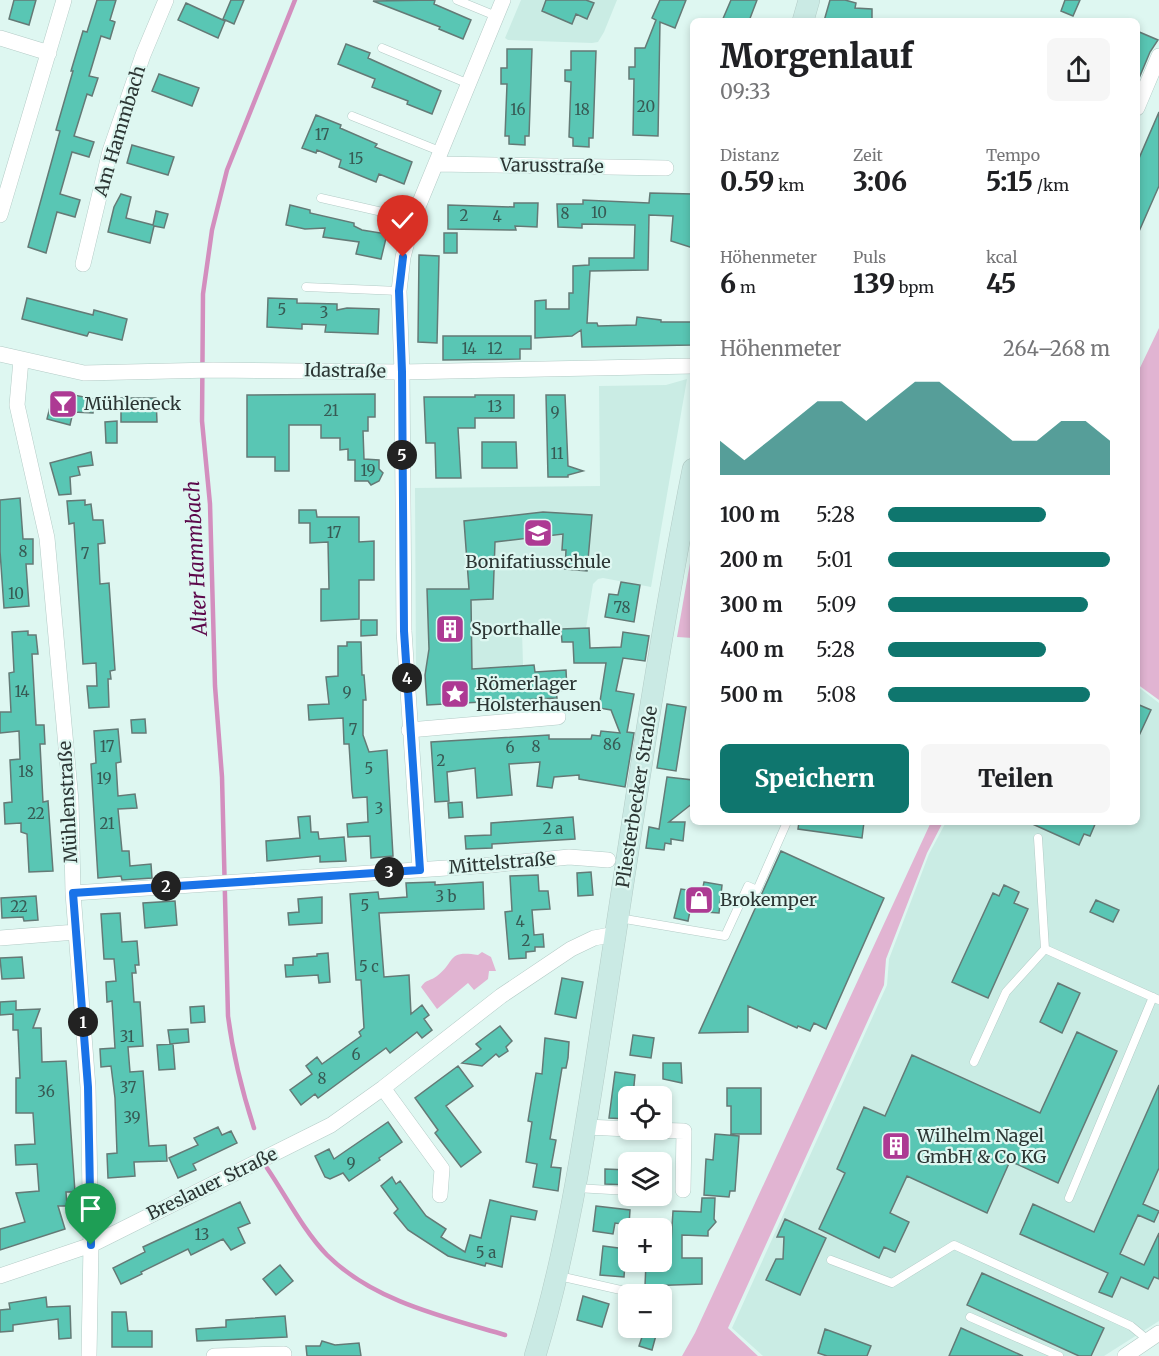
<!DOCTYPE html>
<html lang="de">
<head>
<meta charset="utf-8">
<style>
	body { margin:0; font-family:Merriweather,serif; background:#f6f6f6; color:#202124; height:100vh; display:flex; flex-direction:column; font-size:22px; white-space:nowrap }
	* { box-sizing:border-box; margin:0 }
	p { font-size:20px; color:#757577 }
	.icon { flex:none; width:33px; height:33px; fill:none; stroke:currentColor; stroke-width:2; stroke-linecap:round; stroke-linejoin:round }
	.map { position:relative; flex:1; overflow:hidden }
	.drawer { position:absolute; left:690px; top:18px; width:450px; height:807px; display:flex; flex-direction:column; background:#fff; border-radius:9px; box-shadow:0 3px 9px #0003 }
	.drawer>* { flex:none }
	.tools { position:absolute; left:618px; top:1086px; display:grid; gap:12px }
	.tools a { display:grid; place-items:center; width:54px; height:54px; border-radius:9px; background:#fff; box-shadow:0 3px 9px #0003; font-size:30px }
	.pin { position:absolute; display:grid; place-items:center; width:51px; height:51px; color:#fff; margin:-62px -26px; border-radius:50% 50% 50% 0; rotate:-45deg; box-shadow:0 0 6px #0007 }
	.pin .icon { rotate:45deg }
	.km { position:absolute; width:30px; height:30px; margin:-15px; border-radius:50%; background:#222; color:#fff; font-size:16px; line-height:30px; text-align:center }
	.round { display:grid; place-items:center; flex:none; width:63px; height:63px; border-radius:9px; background:#f6f6f6 }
	.headline { display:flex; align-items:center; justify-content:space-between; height:102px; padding:0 30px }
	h1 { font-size:33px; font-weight:800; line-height:45px }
	.figures { display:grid; grid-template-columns:repeat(3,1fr); gap:9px; height:102px; padding:6px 30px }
	.figures div { display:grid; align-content:center }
	.figures b { font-size:26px; font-weight:800 }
	.figures small { font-size:16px; font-weight:400 }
	.figures p { font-size:16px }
	.chart { height:168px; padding:12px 30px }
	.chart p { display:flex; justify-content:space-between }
	.chart svg { width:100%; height:108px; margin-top:6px; fill:#0f766e; opacity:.7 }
	.button { display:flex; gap:12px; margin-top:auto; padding:12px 30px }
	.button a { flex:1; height:69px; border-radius:9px; background:#0f766e; color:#fff; font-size:24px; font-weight:800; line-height:69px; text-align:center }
	.button a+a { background:#f6f6f6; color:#202124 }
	ul { padding:0 30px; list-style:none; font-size:20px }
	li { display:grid; grid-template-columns:96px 72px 1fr; align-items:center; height:45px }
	li i { height:15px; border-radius:8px; background:#0f766e }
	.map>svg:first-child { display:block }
	.built { fill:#caece4 }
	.green { fill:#e1b4d2 }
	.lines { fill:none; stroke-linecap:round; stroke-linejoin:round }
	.stream { stroke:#d38ebe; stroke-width:4.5 }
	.building { fill:#59c6b4; stroke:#647a76; stroke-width:1.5 }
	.service-casing { stroke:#b3cbc6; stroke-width:9 }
	.minor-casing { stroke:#b3cbc6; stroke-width:16 }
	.secondary-casing { stroke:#b3cbc6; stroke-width:22 }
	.service { stroke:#fff; stroke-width:8 }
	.minor { stroke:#fff; stroke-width:15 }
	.secondary { stroke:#caeae4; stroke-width:21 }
	.route-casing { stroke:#fff; stroke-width:12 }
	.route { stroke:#1a73e8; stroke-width:8 }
	.labels { text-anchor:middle; stroke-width:4.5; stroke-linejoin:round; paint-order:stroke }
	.number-label { font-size:15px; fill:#375a54 }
	.street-label { font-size:18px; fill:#2c3634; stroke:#def7f1 }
	.poi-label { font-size:18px; fill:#2c3634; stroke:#def7f1; text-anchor:start }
	.water-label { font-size:20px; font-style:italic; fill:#5c084b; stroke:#def7f1 }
</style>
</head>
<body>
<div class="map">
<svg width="1159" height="1356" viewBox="0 0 1159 1356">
	<rect width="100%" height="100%" fill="#def7f1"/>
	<path class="built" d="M521,0H617L604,32L598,42L592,43L508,40L505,38Z
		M687,379L651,587L603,578L598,579L593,584L586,628L522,630L523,665L416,672L415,488L600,486L599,386L666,385Z
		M1137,686L1159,703V1321L1104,1356H763L732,1328L887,985L889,959L929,854L946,822H1137Z"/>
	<path class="green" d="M1159,328V700L1137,684V374Z
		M693,546V638L677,637Z
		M931,822H943L927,853L886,959L884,985L728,1328L758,1356H682L695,1333Z
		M482,952L491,957L496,971H489L488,979L474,990L468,983L437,1009L421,987C426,979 431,981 437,976C456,962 446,950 478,955Z"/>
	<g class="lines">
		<path class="stream" d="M254,1128C242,1091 233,1055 228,1016L222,777L215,686L210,504L202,421L203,294L212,230L227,170L295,0
			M267,1168C286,1196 303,1230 327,1255C373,1301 444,1317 505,1335"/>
	</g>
	<path class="building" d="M14,0H36L29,25L9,19Z
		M97,0H116L110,20L115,22L110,39L101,36L89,76L98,78L92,96L87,94L74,136L94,142L89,157L72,152L60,194L80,200L75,217L57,212L46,253L28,247L60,131L56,130L73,71H71L83,31L87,32Z
		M231,0H244L234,24L223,19Z
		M435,0L434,4L471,20L463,39L439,29L440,27L373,1Z
		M546,0H586L594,3L587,19L576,14L572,24L542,11Z
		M660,0H686L675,28L660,22L658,136L633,135L634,79H629V67H635V48H645L656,20L652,18Z
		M731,0H757L749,21H722Z
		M830,0H845L856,3L855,8L872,9V21H824Z
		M1065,0H1080L1073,16L1061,11Z
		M186,3L225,21L218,38L178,20Z
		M1137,31L1158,40L1150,52L1137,83Z
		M346,44L370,53L368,58L441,91L432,114L407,104L408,101L372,87L375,79L338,64Z
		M507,49H532L529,136H525V145L509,144V136H505L507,84H501V68H507Z
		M571,51H596L593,138H589V147L573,146V138L569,137L571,82L565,81V70H571Z
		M159,74L199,88L192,106L152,91Z
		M1159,112V186L1137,236V163Z
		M316,115L341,125L340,128L377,144L375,147L412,162L404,184L379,174L376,182L339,167L341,160L317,150L316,153L302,148Z
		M132,145L174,157L168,175L127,163Z
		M650,193L693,194V248L671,241L673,216L649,215L648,270L590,271L587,323H597L598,326L636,325L637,317L661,320V322H693L691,345L582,347L581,330L572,336L535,338V301L546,300V309H569V293H573V266L589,265V258H634L635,225L582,224V228L558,227L557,204H583V200L649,203Z
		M121,194L131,197L126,218L153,225L156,211L168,214L164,228L154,226L150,243L108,232L114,207Z
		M514,203H538L537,227L515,226L516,230L448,229V205L514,207Z
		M290,205L310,210V213L354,223V226L362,230L387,234L381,259L356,254L359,242L323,237L325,228L305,229L286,225Z
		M444,233H457V253H444Z
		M419,255L439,256L437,343L418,342Z
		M27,298L93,315L94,310L127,319L122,340L89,332L87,336L22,319Z
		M268,298L297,299V303L337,304V310L347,308L379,309L378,334L325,332L326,325L302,324V329L267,327Z
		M443,336H531V349H520V359L443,360Z
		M54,391L94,399L93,413L73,412L70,425L47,419Z
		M375,394V417H368V431H363L364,459L379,460V469L383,473L379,481L371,485L368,481H355V460H348V449L340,450V438H321V425H289V471H275V457H247V395Z
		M475,395H514V418H475V428H458L461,478H436L435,443H426L424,397H475Z
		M546,395H565L568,466L583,471L568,475V477H548Z
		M121,398H156L157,422H121Z
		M117,421V443H106L105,422Z
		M482,442H516L517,468H482Z
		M91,452L93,465L78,467L80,475L70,477L71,494L59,495L50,463Z
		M20,498L23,539H33V564H26L29,606L4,608L0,551V500Z
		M85,500V505L91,504L93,520H103L105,543L98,544L100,584L109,583L115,670L110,671L111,679H108L109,707L89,708L87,686H97L96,663L83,664L74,523L69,524L67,501Z
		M299,510H316L317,517H359V542L374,541V580H359V619L321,621V589H329L328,542L310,543V523H299Z
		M543,512L592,515L587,571L565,569L566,550H562L563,534L495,542L493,599L471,600L472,669L534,665L535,672L566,670L567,690L556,691L557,698L427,705L425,675L429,649L427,589H469L464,521Z
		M621,582L640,585L634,622L605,617L609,594L618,595Z
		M361,620H377V635L361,636Z
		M589,628L590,648L621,647L623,632L649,636L645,661L623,658L616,691L634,694L627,732L634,733L625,787L579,779V775L554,777L552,788L537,786L540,762L509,764L512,795L477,798L475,768L447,772L449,801L435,802L431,742L549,735V739H591L592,735L600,736L601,731L620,733L611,710L599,708L606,663H574L573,642H562L561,629Z
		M28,631V635H36L38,654H32L36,725H44L45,744H40L43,802L48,801L53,871L29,872L27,834L21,832V823L5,824L4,803L12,802L10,760L20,759L19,731L0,733V712H11L9,673L14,672L12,632Z
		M347,642H361L362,675H364L366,700H363V735L369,752L387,750L393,856L371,858L370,836L348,837L347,824L368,822L367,797L353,798L352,791L349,744H344L343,718L309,720L308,705L329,704L326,677L338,676V646H347Z
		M667,704L686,707L676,771L657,768Z
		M1137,704L1151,710L1137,740Z
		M145,719L146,733H132L131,720Z
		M118,729L121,762L116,763L118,796L135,794L137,808L118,809L122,851H129L130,866L151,864L152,878L122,880L121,876L98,878L91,764L96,763L94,731Z
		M667,777L693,780V803L669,822H685L683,841L671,839V844L665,843L664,850L646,848L649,827L659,829Z
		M462,802L463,817L449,818L448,803Z
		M310,816L311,832H318L319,839L344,837L346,861L320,862V856L267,861L266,841L300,838L298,817Z
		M573,817L575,839L492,844V848L466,849L465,836L491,835V823Z
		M799,822H864L862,838L798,829Z
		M1028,822H1096L1090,836L1084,834L1079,845Z
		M781,851L884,898L826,1029L814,1023L810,1031L798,1026L797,1028L748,1006V1032L699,1033Z
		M591,872L593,895L578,896L577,873Z
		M538,875L539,891H548L550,909L532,910L534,935L543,934L544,947H535V951L526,952V958L509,959L505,912L512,911L510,876Z
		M435,882V885L483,882L484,909L379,913L384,977L409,975L411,1014L422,1005L429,1015L424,1019L432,1030L422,1038L417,1032L390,1053L386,1048L318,1098L315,1094L301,1105L290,1090L312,1074L306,1066L317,1057L322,1064L361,1036L359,1032L364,1028L361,980H356L350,894L378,892L379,899L407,897L406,883Z
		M704,882L722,885L719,913L690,911L688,921L674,918L681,889L702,892Z
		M1004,885L1019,892L1014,903L1028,909L988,998L952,982L993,893L999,896Z
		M36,896L38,920L24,921L23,917L2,918L1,898Z
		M322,897V923L289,925L288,913L299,912L298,899Z
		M1096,900L1119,910L1113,922L1090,912Z
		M175,901L177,925L145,928L143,903Z
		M120,913L122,942L137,941L139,965H135L136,973H132L134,1002H140L143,1046L128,1047L130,1072L143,1071L149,1146L166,1145L167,1161L134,1162L135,1176L108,1178L107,1154L117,1153L115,1098L111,1066L101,1067L100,1049L115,1048L112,1001L107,1002L106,982L116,981L114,959H104L101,914Z
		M328,953L330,982L319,983L318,975L286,977L285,965H293V958L317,956V954Z
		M22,957L24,978L2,979L0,958Z
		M562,978L583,982L576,1018L555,1014Z
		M1058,983L1080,993L1062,1033L1040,1022Z
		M16,1001V1010L40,1009L33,1028H41L42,1062L66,1061L75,1192H66L67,1206H58L65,1229L0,1250V1229L25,1222L16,1193L39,1191L37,1164L16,1165L15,1145L35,1144L33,1113H16V1078H20L18,1030H13V1014L0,1015V1002Z
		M204,1006L205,1022L191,1023L190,1007Z
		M500,1026L512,1041L506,1047L508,1051L499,1057L496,1054L482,1066L462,1063L481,1049L476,1044Z
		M188,1029L189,1042L170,1044L168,1030Z
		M1077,1032L1117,1051L1058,1183L1010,1161L987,1213L907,1176L890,1213L909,1222L895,1252L884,1247L879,1258L819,1229L845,1173L837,1169L864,1107L885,1116L912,1055L1040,1113Z
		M633,1035L654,1038L651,1058L630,1055Z
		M545,1038L569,1042L568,1058L566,1068H562L550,1139L556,1140L551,1167L561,1168L558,1191L533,1187L537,1164L526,1162L532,1122L528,1121L536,1073L542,1074Z
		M173,1044L175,1069L159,1070L157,1045Z
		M663,1063H681L682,1083L663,1079Z
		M458,1066L473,1086L446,1106L481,1152L461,1167L435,1133L438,1130L415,1098Z
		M615,1072L635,1075L633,1096H628V1119L609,1118Z
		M1159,1085V1168L1143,1204L1159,1211L1154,1222L1138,1215L1120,1254L1144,1265L1159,1233V1279L1154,1277L1148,1289L1121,1277L1112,1297L1099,1292L1108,1273L1020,1234L1033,1204L1094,1232Z
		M727,1088H761V1134H731V1106H727Z
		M388,1122L402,1142L379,1158L380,1160L349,1181L343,1173L330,1179L325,1177L315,1156L329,1149L334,1159Z
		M218,1127L222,1135L231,1131L237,1143L193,1164L196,1170L178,1178L169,1158L198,1145L194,1138Z
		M715,1134L739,1136L735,1191H730L729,1197L704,1195L706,1159L713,1160Z
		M605,1169L628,1170V1185L605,1184Z
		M392,1177L396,1184L400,1181L426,1216L446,1229L441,1237L465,1252L470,1235L481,1238L490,1200L537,1211L535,1220L511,1216L502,1267L486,1263L485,1266L448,1256L408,1230L394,1213L398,1209L381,1186Z
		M702,1198H715L714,1219L716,1222L708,1231V1236L682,1235V1258H702V1284L645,1286L646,1262L670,1260L673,1211L701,1212Z
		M240,1202L250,1223L238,1228L245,1243L231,1250L223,1239L191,1255L188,1249L141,1272L142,1274L121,1284L113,1268L145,1252L143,1247Z
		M596,1206L630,1210L629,1225L615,1223L613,1234L593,1231Z
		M785,1219L826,1238L800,1295L766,1280L776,1259H783L784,1237H777Z
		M603,1246L626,1249L624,1277L600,1275Z
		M280,1265L293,1281L276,1295L263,1279Z
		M982,1273L1104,1328L1091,1356H1079L967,1305Z
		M583,1296L609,1304L602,1327L577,1320Z
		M46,1297L47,1307L70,1306L71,1338L59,1339L58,1319L13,1325V1331L0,1332V1310L10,1309L9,1303Z
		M112,1312H126L128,1331H152V1347H112Z
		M285,1316L287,1337L197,1341L196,1329L226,1327V1320Z
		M645,1328H658L652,1350L639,1346Z
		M961,1328L1023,1356H949Z
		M825,1329L871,1346L867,1356H827L818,1353Z
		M322,1341L335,1345L359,1343L361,1356H307L306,1346H320Z"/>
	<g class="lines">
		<g class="service-casing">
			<path id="service" d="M457,0L496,16
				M382,48L469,84
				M352,116L442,152
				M321,198L413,219
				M306,287L399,291
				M1038,838L1045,949L1159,1000
				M619,918L725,936L748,886L757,890L787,822
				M974,1062L1006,992L1045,949
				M576,1188L628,1191
				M1069,1198L1153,997
				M831,1260L892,1283L954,1245L1131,1326L1148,1340
				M559,1276L625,1291
				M970,1317L1059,1356"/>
		</g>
		<g class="minor-casing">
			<path id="minor" d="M0,38L49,53
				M1137,108L1159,56
				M437,164L666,168
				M0,215L64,0
				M83,264L110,151L143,55L166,0
				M0,354L84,373L213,370L402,372L693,366
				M21,360L17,405L47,538L71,801L73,893L88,1087L91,1245L89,1356
				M409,730L558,717
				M420,870L404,631L402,372L399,291L403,257L413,219L503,0
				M73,893L491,865L569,857L608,860
				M0,938L76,932
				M383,1088L442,1169L440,1195
				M587,1127L628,1129
				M652,1130L684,1131L683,1190
				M0,1276L91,1245L331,1125L383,1088L501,996L571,949L594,938L616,934
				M214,1356L284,1354
				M1125,1356L1159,1333"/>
		</g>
		<g class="secondary-casing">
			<path id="secondary" d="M803,21L809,0
				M535,1356C571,1239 587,1117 606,996C633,820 658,644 693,469"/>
		</g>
		<use href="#service" class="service"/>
		<use href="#minor" class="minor"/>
		<use href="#secondary" class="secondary"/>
	</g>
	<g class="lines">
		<g class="route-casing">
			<path id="route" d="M91,1245L88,1087L73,893L420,870L404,631L402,372L399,291L403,257"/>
		</g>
		<use href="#route" class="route"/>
	</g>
	<defs>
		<g id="bar-square" transform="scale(1.5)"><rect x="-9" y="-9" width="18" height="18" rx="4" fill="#ad3a93" stroke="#def7f1"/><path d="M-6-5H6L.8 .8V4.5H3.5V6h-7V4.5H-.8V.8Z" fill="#fff"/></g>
		<g id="school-square" transform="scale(1.5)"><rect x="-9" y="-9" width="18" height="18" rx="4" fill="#ad3a93" stroke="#def7f1"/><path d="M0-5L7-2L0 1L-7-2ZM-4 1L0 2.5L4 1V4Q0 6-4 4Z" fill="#fff"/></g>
		<g id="building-square" transform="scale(1.5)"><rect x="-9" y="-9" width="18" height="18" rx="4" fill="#ad3a93" stroke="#def7f1"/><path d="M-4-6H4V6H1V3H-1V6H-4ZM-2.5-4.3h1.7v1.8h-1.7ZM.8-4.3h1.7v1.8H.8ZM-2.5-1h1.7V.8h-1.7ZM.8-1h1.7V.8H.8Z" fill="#fff"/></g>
		<g id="sight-square" transform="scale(1.5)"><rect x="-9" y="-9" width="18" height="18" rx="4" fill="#ad3a93" stroke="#def7f1"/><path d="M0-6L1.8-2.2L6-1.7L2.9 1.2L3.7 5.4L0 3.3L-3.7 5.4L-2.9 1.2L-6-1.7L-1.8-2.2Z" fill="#fff"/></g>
		<g id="shop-square" transform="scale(1.5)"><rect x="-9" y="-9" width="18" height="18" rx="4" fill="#ad3a93" stroke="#def7f1"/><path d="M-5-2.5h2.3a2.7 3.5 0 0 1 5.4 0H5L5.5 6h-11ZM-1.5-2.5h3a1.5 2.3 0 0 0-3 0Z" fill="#fff"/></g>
	</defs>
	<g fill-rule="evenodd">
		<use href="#bar-square" x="63" y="404"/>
		<use href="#school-square" x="538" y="533"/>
		<use href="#building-square" x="450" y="629"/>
		<use href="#sight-square" x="455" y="694"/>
		<use href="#shop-square" x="699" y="900"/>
		<use href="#building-square" x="896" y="1146"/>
	</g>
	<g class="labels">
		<g class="number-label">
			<text x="646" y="112">20</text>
			<text x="518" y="115">16</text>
			<text x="582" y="115">18</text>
			<text x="322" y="140">17</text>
			<text x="356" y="164">15</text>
			<text x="599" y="218">10</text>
			<text x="565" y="219">8</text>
			<text x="464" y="221">2</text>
			<text x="497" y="222">4</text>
			<text x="282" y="315">5</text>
			<text x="324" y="318">3</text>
			<text x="469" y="354">14</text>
			<text x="495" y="354">12</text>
			<text x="495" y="412">13</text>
			<text x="331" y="416">21</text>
			<text x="555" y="418">9</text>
			<text x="557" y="459">11</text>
			<text x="368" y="476">19</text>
			<text x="334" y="538">17</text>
			<text x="23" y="557">8</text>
			<text x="85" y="559">7</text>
			<text x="16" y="599">10</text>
			<text x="622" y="613">78</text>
			<text x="22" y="697">14</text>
			<text x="347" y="698">9</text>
			<text x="353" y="735">7</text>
			<text x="612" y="750">86</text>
			<text x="107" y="752">17</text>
			<text x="536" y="752">8</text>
			<text x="510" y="753">6</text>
			<text x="441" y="766">2</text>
			<text x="369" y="774">5</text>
			<text x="26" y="777">18</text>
			<text x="104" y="784">19</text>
			<text x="379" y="814">3</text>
			<text x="36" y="819">22</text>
			<text x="107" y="829">21</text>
			<text x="553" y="834">2 a</text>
			<text x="446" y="902">3 b</text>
			<text x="365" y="911">5</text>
			<text x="19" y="912">22</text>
			<text x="520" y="927">4</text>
			<text x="526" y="946">2</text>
			<text x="369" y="972">5 c</text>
			<text x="127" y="1042">31</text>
			<text x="356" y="1060">6</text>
			<text x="322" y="1084">8</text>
			<text x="128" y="1093">37</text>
			<text x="46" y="1097">36</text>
			<text x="132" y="1123">39</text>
			<text x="351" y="1169">9</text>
			<text x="202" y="1240">13</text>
			<text x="486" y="1258">5 a</text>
		</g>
		<g class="street-label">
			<text transform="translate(120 131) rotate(-73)" y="6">Am Hammbach</text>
			<text transform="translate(552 166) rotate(1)" y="6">Varusstraße</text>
			<text transform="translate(345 371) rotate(1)" y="6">Idastraße</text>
			<text transform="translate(637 797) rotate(-81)" y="6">Pliesterbecker Straße</text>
			<text transform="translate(68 802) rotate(-93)" y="6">Mühlenstraße</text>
			<text transform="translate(502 863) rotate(-5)" y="6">Mittelstraße</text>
			<text transform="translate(212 1184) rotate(-26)" y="6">Breslauer Straße</text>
		</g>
		<g class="poi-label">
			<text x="84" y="410">Mühleneck</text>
			<text x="538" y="568" text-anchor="middle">Bonifatiusschule</text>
			<text x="471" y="635">Sporthalle</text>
			<text x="476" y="690">Römerlager<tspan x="476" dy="21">Holsterhausen</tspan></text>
			<text x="720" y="906">Brokemper</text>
			<text x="917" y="1142">Wilhelm Nagel<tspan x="917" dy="21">GmbH &amp; Co KG</tspan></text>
		</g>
		<g class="water-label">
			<text transform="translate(196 558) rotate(-93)" y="7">Alter Hammbach</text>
		</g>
	</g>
</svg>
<div class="tools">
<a><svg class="icon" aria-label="locate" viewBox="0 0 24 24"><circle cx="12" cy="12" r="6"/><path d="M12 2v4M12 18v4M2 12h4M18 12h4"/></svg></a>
<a><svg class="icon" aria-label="layers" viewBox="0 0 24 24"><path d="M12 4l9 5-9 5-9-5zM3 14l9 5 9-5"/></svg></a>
<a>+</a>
<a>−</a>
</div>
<div class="pin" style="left:91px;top:1245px;background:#1e9e55"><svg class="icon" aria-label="arrive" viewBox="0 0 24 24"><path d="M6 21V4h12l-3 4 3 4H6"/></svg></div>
<div class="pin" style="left:403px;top:257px;background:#d93025"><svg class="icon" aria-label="check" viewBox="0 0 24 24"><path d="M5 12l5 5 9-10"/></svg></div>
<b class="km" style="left:83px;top:1022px">1</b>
<b class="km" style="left:166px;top:886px">2</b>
<b class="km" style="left:389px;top:872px">3</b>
<b class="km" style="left:407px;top:678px">4</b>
<b class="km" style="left:402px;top:455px">5</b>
<section class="drawer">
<div class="headline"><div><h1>Morgenlauf</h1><p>09:33</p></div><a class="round"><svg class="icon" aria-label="share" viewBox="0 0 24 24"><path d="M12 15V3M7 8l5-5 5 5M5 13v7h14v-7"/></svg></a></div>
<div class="figures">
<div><p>Distanz</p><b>0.59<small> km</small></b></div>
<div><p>Zeit</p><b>3:06</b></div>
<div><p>Tempo</p><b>5:15<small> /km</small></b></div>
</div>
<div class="figures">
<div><p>Höhenmeter</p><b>6<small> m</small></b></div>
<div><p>Puls</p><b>139<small> bpm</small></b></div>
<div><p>kcal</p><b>45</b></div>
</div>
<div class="chart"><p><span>Höhenmeter</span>264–268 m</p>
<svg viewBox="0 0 160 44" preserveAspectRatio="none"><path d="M0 44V30L10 38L20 30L30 22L40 14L50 14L60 22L70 14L80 6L90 6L100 14L110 22L120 30L130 30L140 22L150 22L160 30V44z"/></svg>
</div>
<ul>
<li><b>100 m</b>5:28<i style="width:71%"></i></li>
<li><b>200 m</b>5:01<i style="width:100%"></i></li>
<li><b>300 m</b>5:09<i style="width:90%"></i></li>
<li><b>400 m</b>5:28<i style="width:71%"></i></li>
<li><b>500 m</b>5:08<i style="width:91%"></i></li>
</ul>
<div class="button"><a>Speichern</a><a>Teilen</a></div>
</section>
</div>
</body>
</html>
